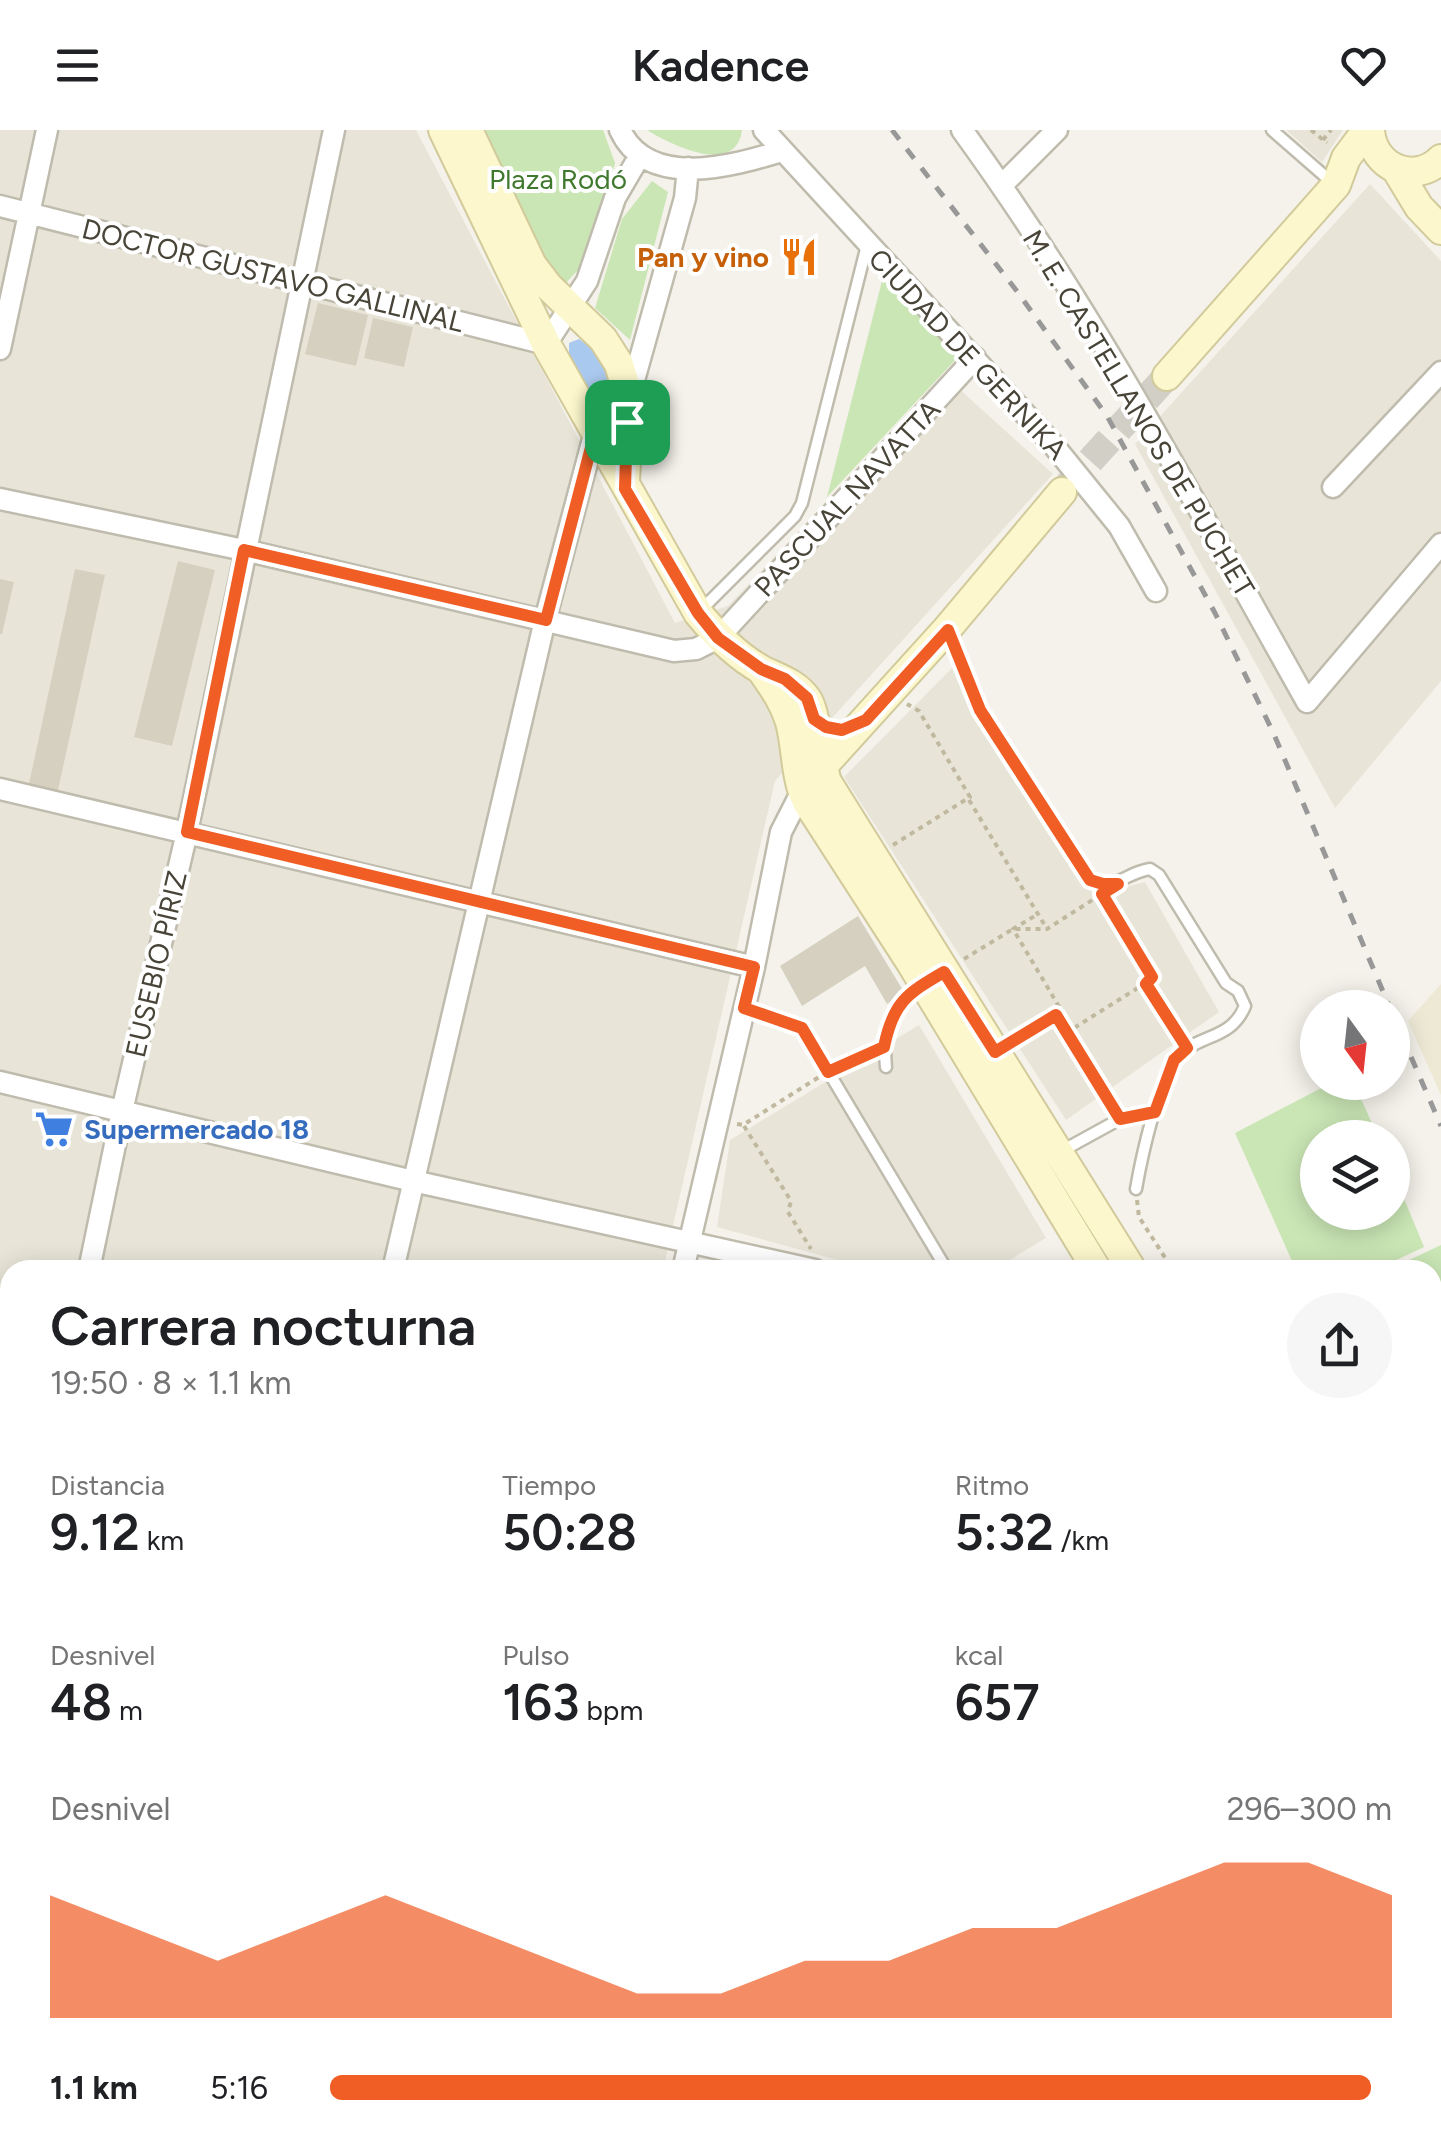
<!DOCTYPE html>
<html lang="es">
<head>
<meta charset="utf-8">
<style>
	body { margin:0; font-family:Figtree,sans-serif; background:#f6f6f6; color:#202124; height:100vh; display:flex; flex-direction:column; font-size:38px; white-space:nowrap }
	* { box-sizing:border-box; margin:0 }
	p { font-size:32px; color:#757577 }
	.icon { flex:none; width:55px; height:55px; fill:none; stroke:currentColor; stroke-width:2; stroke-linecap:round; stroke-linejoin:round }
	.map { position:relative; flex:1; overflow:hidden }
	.drawer { position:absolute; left:0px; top:1130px; width:1442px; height:885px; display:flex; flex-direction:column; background:#fff; border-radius:30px 30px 0 0; box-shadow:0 5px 25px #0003 }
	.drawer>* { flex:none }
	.needle { width:65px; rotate:165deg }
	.controls { position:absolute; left:1300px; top:860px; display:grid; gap:20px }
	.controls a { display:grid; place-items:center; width:110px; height:110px; border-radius:50%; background:#fff; box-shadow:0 5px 25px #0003; font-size:50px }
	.pin { position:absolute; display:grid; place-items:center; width:85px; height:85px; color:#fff; margin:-42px; border-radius:20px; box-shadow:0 5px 15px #0006 }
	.round { display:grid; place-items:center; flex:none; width:105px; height:105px; border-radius:52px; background:#f6f6f6 }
	.summary { display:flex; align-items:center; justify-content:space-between; height:170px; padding:0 50px }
	h1 { font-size:55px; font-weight:600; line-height:75px }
	.stats { display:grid; grid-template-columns:repeat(3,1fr); gap:15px; height:170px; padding:10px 50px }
	.stats div { display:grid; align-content:center }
	.stats b { font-size:50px; font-weight:600 }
	.stats small { font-size:28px; font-weight:400 }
	.stats p { font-size:28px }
	.chart { height:280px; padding:20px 50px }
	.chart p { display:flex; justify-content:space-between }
	.chart svg { width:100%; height:180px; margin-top:10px; fill:#f05e25; opacity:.7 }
	ul { padding:0 50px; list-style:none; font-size:32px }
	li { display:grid; grid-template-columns:160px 120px 1fr; align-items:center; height:75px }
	li i { height:25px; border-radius:12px; background:#f05e25 }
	header { display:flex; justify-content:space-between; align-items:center; height:130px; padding:0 50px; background:#fff; font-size:45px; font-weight:600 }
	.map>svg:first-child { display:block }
	.residential { fill:#e8e5d8 }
	.education { fill:#ede9d5 }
	.green { fill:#cae6b5 }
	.water { fill:#aac9ee }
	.building { fill:#d5d0c0 }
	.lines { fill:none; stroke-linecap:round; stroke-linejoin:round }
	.secondary-tunnel { stroke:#d2cfc6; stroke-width:28; stroke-dasharray:28 14; stroke-linecap:butt }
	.lane-casing { stroke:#bfbbad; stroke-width:15 }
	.street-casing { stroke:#bfbbad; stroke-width:25 }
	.secondary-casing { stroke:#d2ca9b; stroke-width:32 }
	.path { stroke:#c1b99f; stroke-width:4; stroke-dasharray:5 5; stroke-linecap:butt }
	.lane { stroke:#fff; stroke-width:10 }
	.street { stroke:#fff; stroke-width:20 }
	.secondary { stroke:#fcf7cc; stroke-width:28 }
	.rail { stroke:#989898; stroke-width:5; stroke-dasharray:12 12; stroke-linecap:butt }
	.route-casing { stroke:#fff; stroke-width:20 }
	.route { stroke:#f05e25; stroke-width:12 }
	.labels { text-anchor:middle; stroke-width:8; stroke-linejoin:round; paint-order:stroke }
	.park-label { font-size:28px; fill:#40782d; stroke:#fff }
	.food-label { font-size:28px; font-weight:bold; fill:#c56008; stroke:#fff; text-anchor:end }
	.street-label { font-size:28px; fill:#484438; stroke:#fff }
	.shop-label { font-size:28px; font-weight:bold; fill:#366cbe; stroke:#fff; text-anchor:start }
</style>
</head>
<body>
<header><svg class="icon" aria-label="menu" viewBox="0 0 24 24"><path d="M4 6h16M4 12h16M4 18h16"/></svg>Kadence<svg class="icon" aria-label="heart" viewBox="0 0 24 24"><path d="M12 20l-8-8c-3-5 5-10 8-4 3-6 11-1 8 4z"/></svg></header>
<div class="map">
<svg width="1441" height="2015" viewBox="0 0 1441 2015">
	<rect width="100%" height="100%" fill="#f4f2ea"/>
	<path class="residential" d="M0,0H416L675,493L728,476L946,247L1053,344L775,651L664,1135L683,1140H10V2005H1432L1433,1960L1441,1962V2015H0Z
		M1286,0H1343L1322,32Z
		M1370,54L1441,131V551L1335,678L1135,314Z
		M952,538L1096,765L1145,752L1219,882L1066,990L844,647Z
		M919,895L1046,1108L993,1140H874L717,1097L730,1010Z"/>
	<path class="education" d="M1441,854V965L1408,891Z"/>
	<path class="green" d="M485,0H603L615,33L593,113L580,138L565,154L531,114Z
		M647,0H742C736,47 671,15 647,0Z
		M652,51L668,62L630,210L595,178L622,89Z
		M884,143L957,228L827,367Z
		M1331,953H1354L1378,1007L1318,1008V1082H1392L1393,1042L1424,1117L1375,1140H1296L1235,1003Z
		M1441,1115V1581L1432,1567V1140H1388Z"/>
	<path class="water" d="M579,209L603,227L615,264L607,284H598L569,226V213Z"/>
	<path class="building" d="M318,173L368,185L356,236L305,224Z
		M373,188L413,197L404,237L364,228Z
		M178,431L215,440L172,616L134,607Z
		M75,439L105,445L58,660L29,654Z
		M0,449L14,452L2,504H0Z
		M858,786L904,862L887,874L865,836L802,876L780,836Z"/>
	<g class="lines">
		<path class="secondary-tunnel" d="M1062,362L1167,246"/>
		<g class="lane-casing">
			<path id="lane" d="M1272,0L1335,55
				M699,482L795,386L802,373L867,115
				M948,500L980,580L1090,750C1120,760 1124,743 1150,739L1159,745L1226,853L1238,861L1245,876C1231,910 1201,903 1179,926C1159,945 1141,1030 1136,1059
				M886,937C882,901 892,874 923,854
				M828,941L947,1140
				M1060,1022L1120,989L1155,982"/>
		</g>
		<g class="street-casing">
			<path id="street" d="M620,0C648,60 732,36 782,21
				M764,0L1050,311L1119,396L1156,461
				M962,0C1093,180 1198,378 1307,572L1441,414
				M1002,55L1057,0
				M0,76L546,214L587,151L615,68L639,27
				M0,219L47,0
				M629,268L685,68L688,38
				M1333,357L1441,242
				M0,369L244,420L674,521L696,519L718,508L975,228
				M0,659L754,837
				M0,952L413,1051L815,1140
				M89,1140L122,981L187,702L334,0
				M393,1140L545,490L595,302
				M683,1140L754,837L781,702L802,661
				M0,1242L10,1244
				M0,1553L10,1507
				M1432,1808L1441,1821
				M0,1828L10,1830
				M1432,1839L1441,1834
				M740,2005L781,2015
				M193,2015L196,2005
				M487,2015L489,2005
				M817,2015L820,2005
				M1098,2015L1101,2005
				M1367,2015L1369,2005"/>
		</g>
		<g class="secondary-casing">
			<path id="secondary" d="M443,0L546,214L698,483C716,505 737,526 762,540C778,548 796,553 807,569C816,581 820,631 827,652L1132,1140
				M468,0L532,135L548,156L603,209L619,234L629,269L625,352
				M1370,0C1372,37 1414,56 1441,29
				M1396,39L1419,77L1441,100
				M1167,246L1336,55L1346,28L1367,0
				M762,541C773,557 784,572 790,592C797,618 795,648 807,672L911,833L1097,1140
				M813,647L947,499L1062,362
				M1432,1605L1441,1618
				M1432,1664L1441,1678"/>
		</g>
		<path class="path" d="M1311,0L1327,13
			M1323,10L1331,0
			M969,670L1047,799
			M893,715L970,667L919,581L907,574
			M964,829L1013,799H1047L1097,767
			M1147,855L1179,906
			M763,884L801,898L822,932
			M1056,887L1112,977
			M1066,903L1152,849L1102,765
			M1014,911L1061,880L1013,799L1038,784
			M839,934L872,922
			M737,994L743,995L819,947
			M744,996L791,1071L788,1082L811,1119
			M1137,1070L1139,1087L1173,1140
			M1432,1156L1441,1159
			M1432,1367L1441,1357
			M1432,1435L1441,1451
			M1432,1534L1441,1547"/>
		<use href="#lane" class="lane"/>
		<use href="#street" class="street"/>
		<use href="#secondary" class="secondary"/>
		<path class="rail" d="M892,0L1016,160L1107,286L1215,483L1273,602L1390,878
			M1392,883L1441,996"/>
	</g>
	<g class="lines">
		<g class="route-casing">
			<path id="route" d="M627,292L625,359L698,483L718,508L761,539L785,549L807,568L814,589L826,597L842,600L866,590L948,500L980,580L1090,750L1103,754H1118L1102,764L1152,847L1146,854L1187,918L1174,930L1155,982L1120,989L1056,885L995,922L944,842C906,864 893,873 884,917L828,942L802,898L744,878L754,837L187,702L244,420L546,490L595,302Z"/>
		</g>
		<use href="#route" class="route"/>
	</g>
	<defs>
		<g id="restaurant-bare" transform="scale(3)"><path d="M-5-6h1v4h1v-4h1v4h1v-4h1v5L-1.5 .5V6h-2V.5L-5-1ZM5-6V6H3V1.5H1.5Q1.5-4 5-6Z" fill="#e8710a" stroke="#fff" stroke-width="2.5" paint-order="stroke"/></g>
		<g id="supermarket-bare" transform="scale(3)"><path d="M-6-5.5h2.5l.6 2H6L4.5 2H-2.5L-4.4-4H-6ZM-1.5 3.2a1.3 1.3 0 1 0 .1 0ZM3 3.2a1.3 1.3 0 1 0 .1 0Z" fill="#3f7fe0" stroke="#fff" stroke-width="2.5" paint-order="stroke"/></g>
	</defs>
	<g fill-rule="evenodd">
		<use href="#restaurant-bare" x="799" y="127"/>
		<use href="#supermarket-bare" x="54" y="999"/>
	</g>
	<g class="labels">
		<g class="park-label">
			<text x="558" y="59">Plaza Rodó</text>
		</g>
		<g class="food-label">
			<text x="769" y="137">Pan y vino</text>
		</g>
		<g class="street-label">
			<text transform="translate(273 145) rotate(14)" y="10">DOCTOR GUSTAVO GALLINAL</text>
			<text transform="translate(968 224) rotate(47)" y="10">CIUDAD DE GERNIKA</text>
			<text transform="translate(1139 283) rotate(59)" y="10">M. E. CASTELLANOS DE PUCHET</text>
			<text transform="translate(847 368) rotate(-47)" y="10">PASCUAL NAVATTA</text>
			<text transform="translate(156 834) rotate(-77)" y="10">EUSEBIO PÍRIZ</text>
		</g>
		<g class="shop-label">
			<text x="84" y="1009">Supermercado 18</text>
		</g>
	</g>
</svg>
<div class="controls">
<a><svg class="needle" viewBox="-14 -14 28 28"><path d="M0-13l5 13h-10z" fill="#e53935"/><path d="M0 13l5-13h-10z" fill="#757577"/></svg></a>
<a><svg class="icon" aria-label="layers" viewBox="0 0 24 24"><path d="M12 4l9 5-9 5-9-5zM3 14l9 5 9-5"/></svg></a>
</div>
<div class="pin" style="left:627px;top:292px;background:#1e9e55"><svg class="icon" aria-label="arrive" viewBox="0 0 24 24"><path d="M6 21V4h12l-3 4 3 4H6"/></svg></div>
<section class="drawer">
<div class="summary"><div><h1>Carrera nocturna</h1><p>19:50 · 8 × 1.1 km</p></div><a class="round"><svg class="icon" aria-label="share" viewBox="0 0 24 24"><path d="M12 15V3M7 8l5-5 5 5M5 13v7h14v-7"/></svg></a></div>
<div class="stats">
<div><p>Distancia</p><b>9.12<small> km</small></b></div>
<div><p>Tiempo</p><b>50:28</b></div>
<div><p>Ritmo</p><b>5:32<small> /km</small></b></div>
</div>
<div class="stats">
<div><p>Desnivel</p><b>48<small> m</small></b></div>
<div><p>Pulso</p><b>163<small> bpm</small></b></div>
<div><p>kcal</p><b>657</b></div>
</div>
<div class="chart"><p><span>Desnivel</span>296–300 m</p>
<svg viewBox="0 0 160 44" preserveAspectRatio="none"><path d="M0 44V14L10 22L20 30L30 22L40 14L50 22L60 30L70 38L80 38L90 30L100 30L110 22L120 22L130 14L140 6L150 6L160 14V44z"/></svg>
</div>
<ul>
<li><b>1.1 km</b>5:16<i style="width:98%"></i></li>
</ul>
</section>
</div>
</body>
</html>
